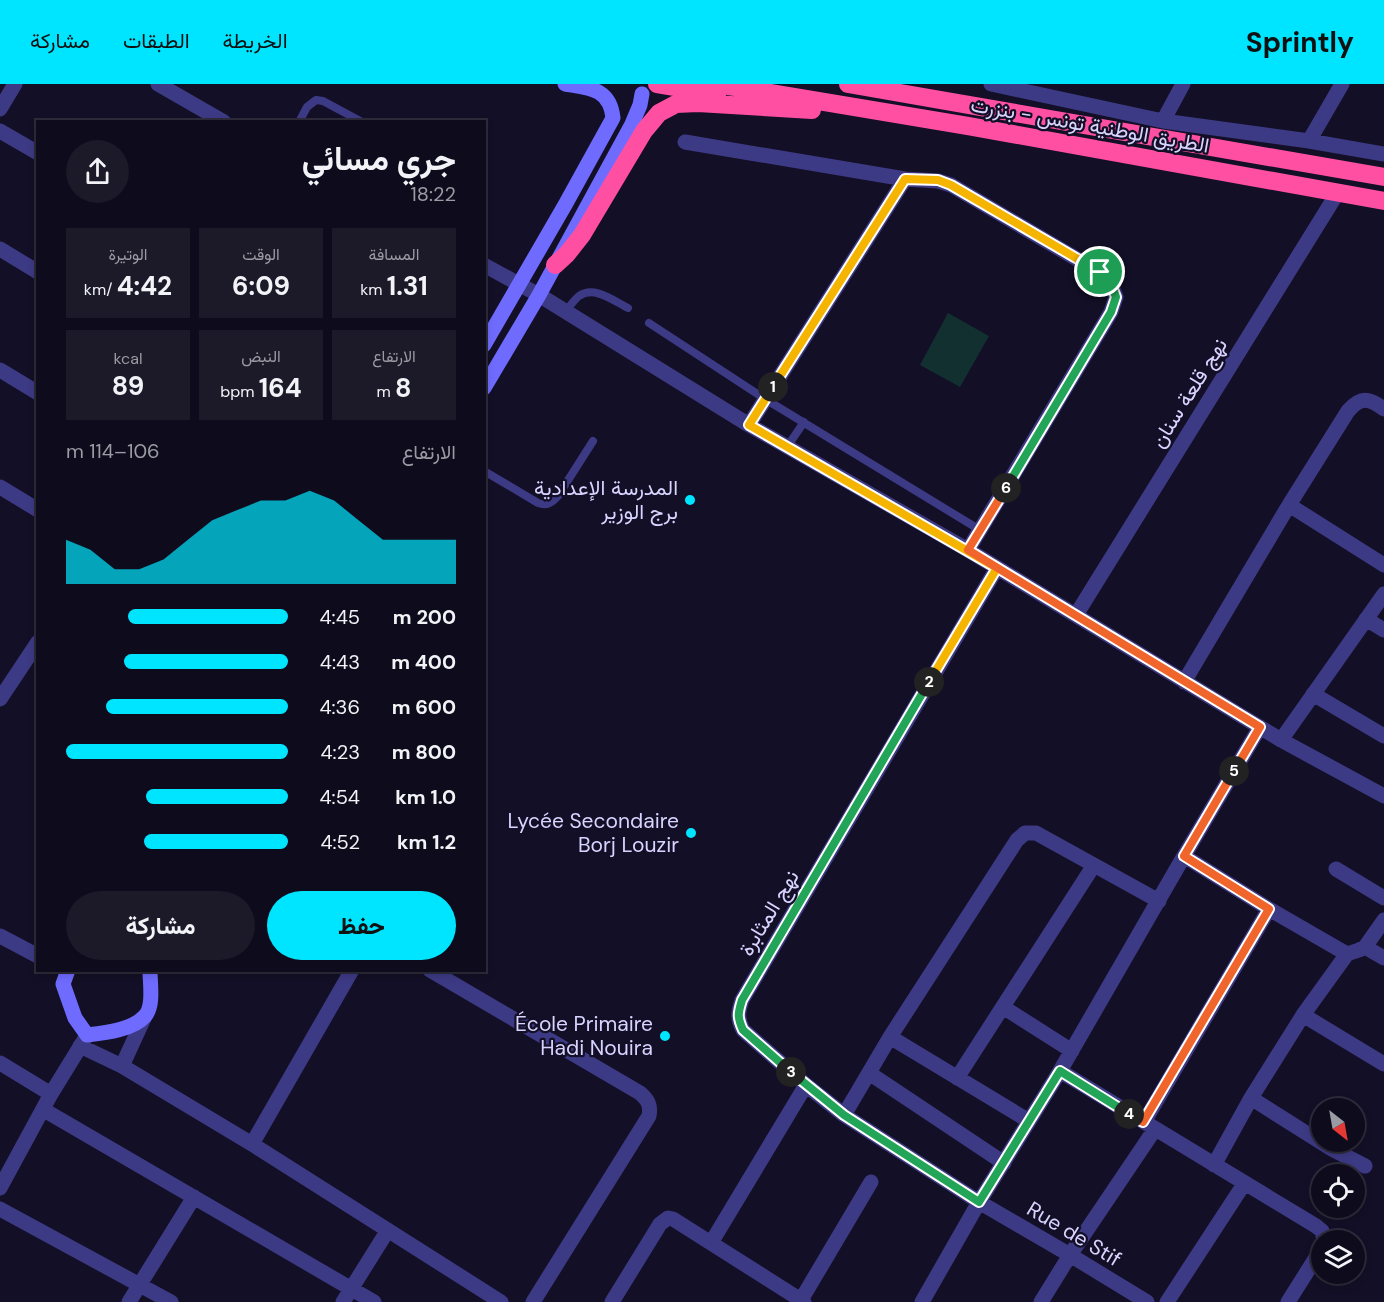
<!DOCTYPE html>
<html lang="ar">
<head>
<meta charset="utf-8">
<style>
	body { margin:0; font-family:"DM Sans",Vazirmatn,sans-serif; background:#1c1929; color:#f1f3f6; direction:rtl; height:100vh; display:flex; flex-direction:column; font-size:22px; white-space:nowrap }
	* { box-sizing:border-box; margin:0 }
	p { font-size:20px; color:#9b9ba3 }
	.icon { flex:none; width:33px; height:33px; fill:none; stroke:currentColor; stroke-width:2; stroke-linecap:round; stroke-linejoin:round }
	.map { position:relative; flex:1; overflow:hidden; direction:ltr }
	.drawer { position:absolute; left:36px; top:36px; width:450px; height:852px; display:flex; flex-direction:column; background:#0e0b1c; border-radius:0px; box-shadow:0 3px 9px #0003,0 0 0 2px #2e2b3b; direction:rtl }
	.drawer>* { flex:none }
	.needle { width:39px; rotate:149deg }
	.tools { position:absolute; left:1311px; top:1014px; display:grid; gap:12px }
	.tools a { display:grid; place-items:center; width:54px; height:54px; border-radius:50%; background:#0e0b1c; box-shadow:0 3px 9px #0003,0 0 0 2px #2e2b3b; font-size:30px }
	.pin { position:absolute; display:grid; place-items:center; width:51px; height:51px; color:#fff; margin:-26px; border:3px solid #fff; border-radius:50%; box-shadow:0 2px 6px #0007 }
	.km { position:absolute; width:30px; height:30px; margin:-15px; border-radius:50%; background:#222; color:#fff; font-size:16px; line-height:30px; text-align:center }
	.round { display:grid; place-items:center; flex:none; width:63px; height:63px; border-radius:32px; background:#1c1929 }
	.head { display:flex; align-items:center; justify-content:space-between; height:102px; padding:0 30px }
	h1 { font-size:33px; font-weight:700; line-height:45px }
	.figures { display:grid; grid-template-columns:repeat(3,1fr); gap:9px; height:102px; padding:6px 30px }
	.figures div { display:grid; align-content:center; border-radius:0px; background:#1c1929; text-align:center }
	.figures b { font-size:26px; font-weight:700 }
	.figures small { font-size:16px; font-weight:400 }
	.figures p { font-size:16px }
	.chart { height:168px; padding:12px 30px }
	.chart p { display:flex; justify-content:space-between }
	.chart svg { width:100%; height:108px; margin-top:6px; fill:#00e5ff; opacity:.7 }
	.primary-button { display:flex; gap:12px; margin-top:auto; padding:12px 30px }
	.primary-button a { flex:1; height:69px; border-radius:36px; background:#00e5ff; color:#111; font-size:24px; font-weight:700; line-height:69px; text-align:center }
	.primary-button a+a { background:#1c1929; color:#f1f3f6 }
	ul { padding:0 30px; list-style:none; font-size:20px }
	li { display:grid; grid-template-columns:96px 72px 1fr; align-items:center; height:45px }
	li i { height:15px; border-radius:8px; background:#00e5ff }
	header { display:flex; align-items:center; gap:36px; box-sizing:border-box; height:84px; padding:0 30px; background:#00e5ff; color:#111 }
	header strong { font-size:28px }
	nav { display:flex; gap:33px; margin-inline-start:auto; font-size:21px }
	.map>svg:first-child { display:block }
	.grass { fill:#12302f }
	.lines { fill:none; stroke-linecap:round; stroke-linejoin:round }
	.lane { stroke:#3d3a85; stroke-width:8 }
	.street { stroke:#3d3a85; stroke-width:15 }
	.secondary { stroke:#6f6bff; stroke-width:15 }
	.highway { stroke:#ff4fa3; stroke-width:18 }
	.split-1-casing { stroke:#fff; stroke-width:12 }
	.split-2-casing { stroke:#fff; stroke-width:12 }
	.split-3-casing { stroke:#fff; stroke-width:12 }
	.split-4-casing { stroke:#fff; stroke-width:12 }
	.split-5-casing { stroke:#fff; stroke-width:12 }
	.split-6-casing { stroke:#fff; stroke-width:12 }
	.split-7-casing { stroke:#fff; stroke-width:12 }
	.split-1 { stroke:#f5b400; stroke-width:8 }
	.split-2 { stroke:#f5b400; stroke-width:8 }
	.split-3 { stroke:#22a559; stroke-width:8 }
	.split-4 { stroke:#22a559; stroke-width:8 }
	.split-5 { stroke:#f0652b; stroke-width:8 }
	.split-6 { stroke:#f0652b; stroke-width:8 }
	.split-7 { stroke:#22a559; stroke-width:8 }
	.poi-dot { fill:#00e5ff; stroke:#130f26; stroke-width:2 }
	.labels { text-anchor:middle; stroke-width:4.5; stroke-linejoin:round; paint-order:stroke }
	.street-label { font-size:21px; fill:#d9d4ff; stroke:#130f26 }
	.poi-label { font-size:21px; fill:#d9d4ff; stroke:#130f26; text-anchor:end }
</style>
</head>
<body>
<header>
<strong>Sprintly</strong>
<nav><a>الخريطة</a><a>الطبقات</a><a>مشاركة</a></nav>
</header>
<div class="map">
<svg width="1384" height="1218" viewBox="0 0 1384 1218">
	<rect width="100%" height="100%" fill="#130f26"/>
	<path class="grass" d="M948,229L989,252L960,303L920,281Z"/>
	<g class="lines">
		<path class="lane" d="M299,38L307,23L316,16L323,17L362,38
			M566,227C570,222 574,216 579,212C594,201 614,217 628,224
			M649,239L765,315L980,446
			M787,363L804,338
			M484,387L538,419C547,422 552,419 558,412L593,357"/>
		<path class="street" d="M158,0L224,38
			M991,0L1163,37L1309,57L1384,70
			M0,25L15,0
			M1163,37L1183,0
			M0,47L38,69
			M1309,57L1342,0
			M685,58L905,95L938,97L951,101L1099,188L1110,197L1116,213L1111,228L968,466
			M0,165L38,188
			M484,181L539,211L749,341L968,466L1281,656L1384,712
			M0,286L38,309
			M749,341L905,95
			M0,403L38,426
			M1289,421L1384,481
			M997,484L742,916C738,928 737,934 743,946L806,1001L844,1031L979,1118L1070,1171L1147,1218
			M1076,531L1338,108
			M1366,535L1384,546
			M1184,598L1289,421L1348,327C1361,312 1369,314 1384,325
			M1313,610L1384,652
			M0,615L38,558
			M1281,656L1384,510
			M1184,772L1269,825L1347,870
			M1336,785L1384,814
			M0,852L38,872
			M1365,863L1384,874
			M430,886L640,1009C648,1016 651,1021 649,1032L533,1218
			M1003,923L1072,967
			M1303,931L1384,980
			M890,953L1029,1037
			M80,962L122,982L252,1060L501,1218
			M0,979L51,1010
			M122,982L145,932
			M1060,987L1316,1142L1322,1147L1324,1156
			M869,989L1004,1079
			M957,994L1094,781
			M1251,1014L1330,1064L1365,1082
			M44,1026L374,1218
			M844,1031L890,953L1017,756L1025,749H1036L1159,817
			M1144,1038L1269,825
			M252,1060L352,886
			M1214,1081L1251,1014L1303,931L1347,870L1359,866L1365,863L1384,836
			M0,1104L51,1010L86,953
			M0,1125L171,1218
			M711,1159L806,1001
			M801,1216L871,1098
			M129,1218L194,1113
			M343,1218L388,1146
			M612,1218L660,1140L668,1134L673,1135L804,1218
			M922,1218L979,1118L1060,987L1184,772L1260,643
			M1041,1218L1070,1171L1155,1045
			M1167,1218L1244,1100
			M1288,1218L1322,1164"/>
		<path class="secondary" d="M484,261L565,121L613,34C610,4 589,4 565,0
			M484,304L539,211L632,40L640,21L642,10
			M68,886L63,900L75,934L87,951C104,949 133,946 145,932C154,922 150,900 150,886"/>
		<path class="highway" d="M657,0L717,10
			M717,0L968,42L1384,117
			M848,0L1384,93
			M555,181L567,170L582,151L644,47L659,29L676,20L698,19L812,26"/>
	</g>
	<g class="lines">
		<g class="split-1-casing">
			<path id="split-1" d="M773,303L905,95L938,96L951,101L1100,188"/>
		</g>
		<g class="split-2-casing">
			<path id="split-2" d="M773,303L749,341L997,484L929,598"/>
		</g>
		<g class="split-3-casing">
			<path id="split-3" d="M791,988L743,946C737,933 738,929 742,916L929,598"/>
		</g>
		<g class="split-4-casing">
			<path id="split-4" d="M791,988L844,1031L979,1118L1060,987L1129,1030"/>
		</g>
		<g class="split-5-casing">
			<path id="split-5" d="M1129,1030L1143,1038L1269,825L1184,772L1234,687"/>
		</g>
		<g class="split-6-casing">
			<path id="split-6" d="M1006,404L968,466L1260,643L1234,687"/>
		</g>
		<g class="split-7-casing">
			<path id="split-7" d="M1006,404L1111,228L1116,213L1110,197L1100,188"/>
		</g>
		<use href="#split-1" class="split-1"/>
		<use href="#split-2" class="split-2"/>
		<use href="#split-3" class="split-3"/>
		<use href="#split-4" class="split-4"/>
		<use href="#split-5" class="split-5"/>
		<use href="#split-6" class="split-6"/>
		<use href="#split-7" class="split-7"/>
	</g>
	<g class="poi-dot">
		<circle cx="690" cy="416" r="6"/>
		<circle cx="691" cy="749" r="6"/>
		<circle cx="665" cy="952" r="6"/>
	</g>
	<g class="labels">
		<g class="street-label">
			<text transform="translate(1090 41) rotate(10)" y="7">الطريق الوطنية تونس - بنزرت</text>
			<text transform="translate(1189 309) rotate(-58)" y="7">نهج قلعة سنان</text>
			<text transform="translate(769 829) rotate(-59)" y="7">نهج المثابرة</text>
			<text transform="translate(1074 1150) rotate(31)" y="7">Rue de Stif</text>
		</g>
		<g class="poi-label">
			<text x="678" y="411">المدرسة الإعدادية<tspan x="678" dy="24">برج الوزير</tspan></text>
			<text x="679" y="744">Lycée Secondaire<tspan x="679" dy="24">Borj Louzir</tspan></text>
			<text x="653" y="947">École Primaire<tspan x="653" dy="24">Hadi Nouira</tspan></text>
		</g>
	</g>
</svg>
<div class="tools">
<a><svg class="needle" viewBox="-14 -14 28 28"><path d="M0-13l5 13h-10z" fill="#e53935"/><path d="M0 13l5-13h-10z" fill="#9b9ba3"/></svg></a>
<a><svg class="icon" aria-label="locate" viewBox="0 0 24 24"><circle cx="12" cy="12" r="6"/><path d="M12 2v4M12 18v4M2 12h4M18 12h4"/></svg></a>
<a><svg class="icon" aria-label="layers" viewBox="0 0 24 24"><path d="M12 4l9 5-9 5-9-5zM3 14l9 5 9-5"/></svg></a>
</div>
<div class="pin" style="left:1100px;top:188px;background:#1e9e55"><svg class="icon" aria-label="arrive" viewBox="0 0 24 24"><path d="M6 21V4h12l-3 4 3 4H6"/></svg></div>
<b class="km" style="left:773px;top:303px">1</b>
<b class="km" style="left:929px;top:598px">2</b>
<b class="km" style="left:791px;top:988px">3</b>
<b class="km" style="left:1129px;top:1030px">4</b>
<b class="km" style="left:1234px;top:687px">5</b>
<b class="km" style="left:1006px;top:404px">6</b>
<section class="drawer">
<div class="head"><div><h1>جري مسائي</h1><p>18:22</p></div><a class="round"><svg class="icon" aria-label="share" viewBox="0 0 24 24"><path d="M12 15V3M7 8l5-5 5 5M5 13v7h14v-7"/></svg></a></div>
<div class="figures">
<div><p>المسافة</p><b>1.31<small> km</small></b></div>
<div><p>الوقت</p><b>6:09</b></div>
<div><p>الوتيرة</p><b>4:42<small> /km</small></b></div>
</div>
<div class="figures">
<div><p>الارتفاع</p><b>8<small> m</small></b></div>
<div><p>النبض</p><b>164<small> bpm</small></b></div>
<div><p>kcal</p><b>89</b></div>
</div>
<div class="chart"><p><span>الارتفاع</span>106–114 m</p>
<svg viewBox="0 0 160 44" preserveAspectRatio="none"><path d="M0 44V26L10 30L20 38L30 38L40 34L50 26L60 18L70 14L80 10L90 10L100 6L110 10L120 18L130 26L140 26L150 26L160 26V44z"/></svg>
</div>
<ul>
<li><b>200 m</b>4:45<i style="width:72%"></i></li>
<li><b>400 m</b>4:43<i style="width:74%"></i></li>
<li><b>600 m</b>4:36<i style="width:82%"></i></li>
<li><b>800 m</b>4:23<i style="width:100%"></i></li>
<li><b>1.0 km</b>4:54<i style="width:64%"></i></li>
<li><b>1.2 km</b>4:52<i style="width:65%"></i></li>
</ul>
<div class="primary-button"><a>حفظ</a><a>مشاركة</a></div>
</section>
</div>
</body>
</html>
